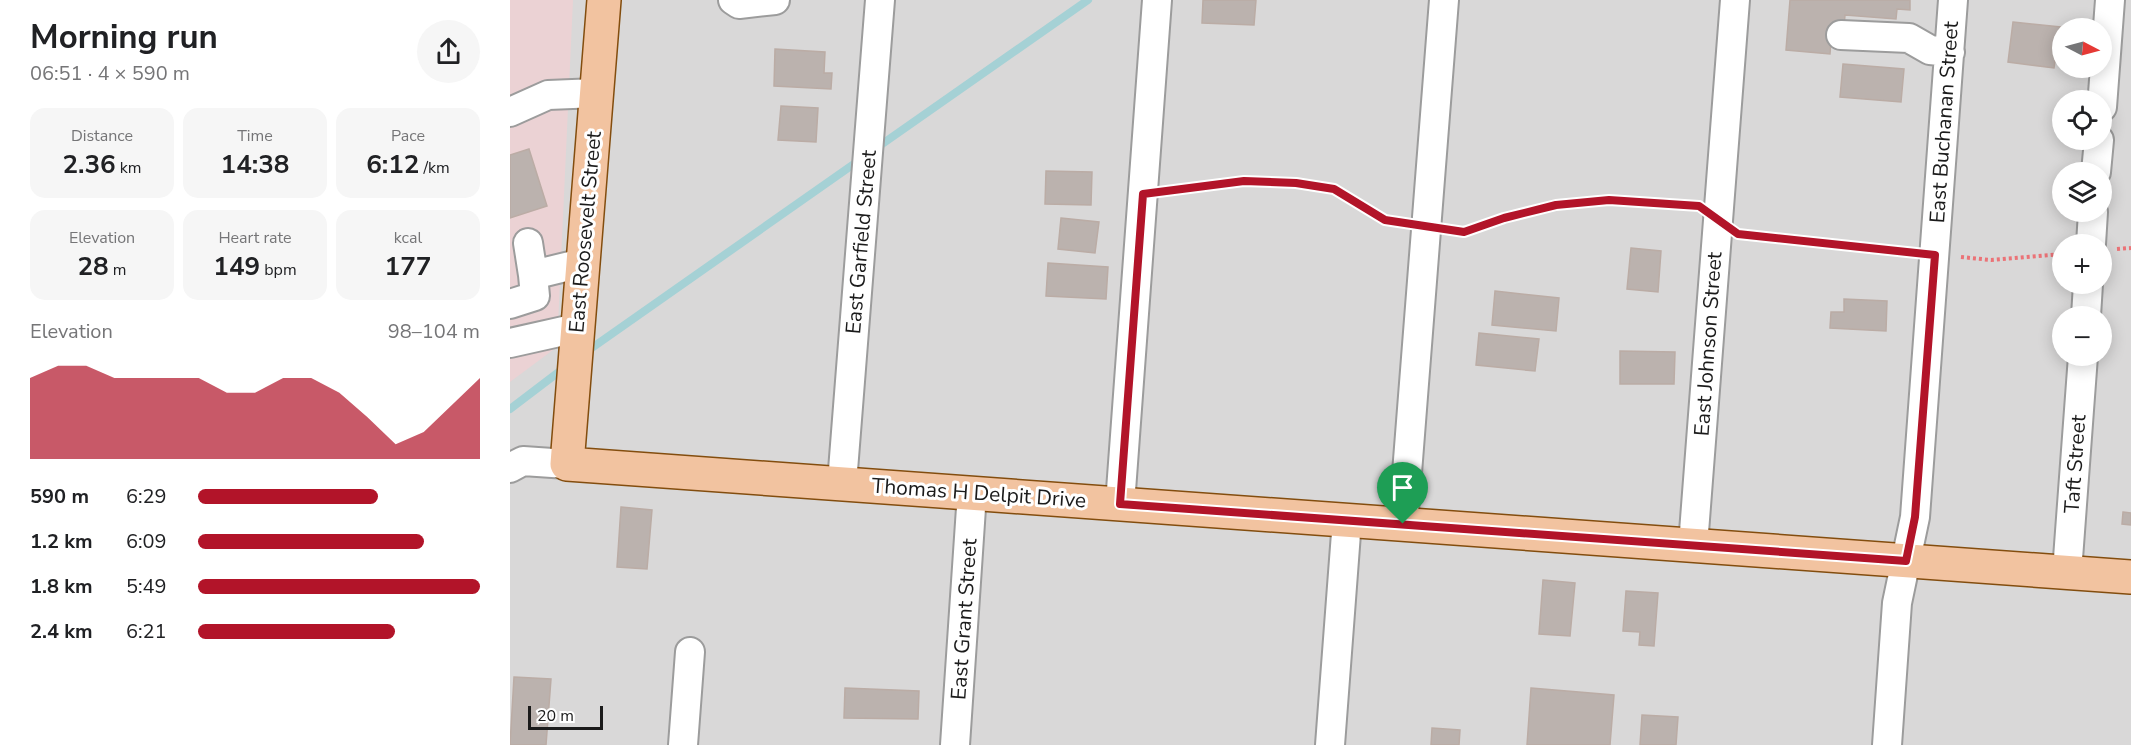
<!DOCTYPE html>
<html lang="en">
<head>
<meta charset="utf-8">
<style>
	body { margin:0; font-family:"Nunito Sans",sans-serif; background:#f6f6f6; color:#202124; height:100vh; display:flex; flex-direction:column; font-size:22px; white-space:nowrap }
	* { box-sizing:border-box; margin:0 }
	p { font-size:20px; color:#757577 }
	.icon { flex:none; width:33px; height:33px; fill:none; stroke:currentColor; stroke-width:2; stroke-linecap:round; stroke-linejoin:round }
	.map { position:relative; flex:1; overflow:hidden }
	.drawer { display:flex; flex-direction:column; background:#fff; width:510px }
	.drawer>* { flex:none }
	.needle { width:39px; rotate:96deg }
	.buttons { position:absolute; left:1542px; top:18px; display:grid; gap:12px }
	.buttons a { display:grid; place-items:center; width:60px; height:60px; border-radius:50%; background:#fff; box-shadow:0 3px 15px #0003; font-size:30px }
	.scale { position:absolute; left:18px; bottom:15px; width:75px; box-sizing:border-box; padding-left:6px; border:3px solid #1b1b1b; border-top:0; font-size:16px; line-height:21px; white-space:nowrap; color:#1b1b1b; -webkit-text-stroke:4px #fff; paint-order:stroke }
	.pin { position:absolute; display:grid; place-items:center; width:51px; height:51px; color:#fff; margin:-62px -26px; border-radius:50% 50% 50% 0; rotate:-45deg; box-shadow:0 0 6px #0007 }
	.pin .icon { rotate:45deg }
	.round { display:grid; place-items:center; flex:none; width:63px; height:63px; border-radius:32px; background:#f6f6f6 }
	.headline { display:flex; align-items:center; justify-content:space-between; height:102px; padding:0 30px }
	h1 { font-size:33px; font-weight:700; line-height:45px }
	.figures { display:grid; grid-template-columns:repeat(3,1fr); gap:9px; height:102px; padding:6px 30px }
	.figures div { display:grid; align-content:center; border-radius:15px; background:#f6f6f6; text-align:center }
	.figures b { font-size:26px; font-weight:700 }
	.figures small { font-size:16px; font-weight:400 }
	.figures p { font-size:16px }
	.chart { height:168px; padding:12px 30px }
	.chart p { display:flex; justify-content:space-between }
	.chart svg { width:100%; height:108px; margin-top:6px; fill:#b21429; opacity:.7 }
	ul { padding:0 30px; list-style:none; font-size:20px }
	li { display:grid; grid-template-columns:96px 72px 1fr; align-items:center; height:45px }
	li i { height:15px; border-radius:8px; background:#b21429 }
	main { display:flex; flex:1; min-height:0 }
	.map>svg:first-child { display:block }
	.residential { fill:#d9d8d8; fill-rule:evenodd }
	.commercial { fill:#ebd2d4 }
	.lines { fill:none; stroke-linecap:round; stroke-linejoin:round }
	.stream { stroke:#a5d1d5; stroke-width:8 }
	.building { fill:#bbb2ae; stroke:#bbaca5; stroke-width:1.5 }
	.minor-casing { stroke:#9c9c9c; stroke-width:32 }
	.major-casing { stroke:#834d0e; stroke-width:36 }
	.path { stroke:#eb7377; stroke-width:4; stroke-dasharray:3 3; stroke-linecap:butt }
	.minor { stroke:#fff; stroke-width:28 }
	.major { stroke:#f2c3a0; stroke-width:33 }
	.route-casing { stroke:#fff; stroke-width:12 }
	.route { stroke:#b21429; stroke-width:8 }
	.labels { text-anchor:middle; stroke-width:6; stroke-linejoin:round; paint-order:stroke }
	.street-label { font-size:21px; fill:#1b1b1b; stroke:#fff }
</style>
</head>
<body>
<main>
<section class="drawer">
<div class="headline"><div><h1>Morning run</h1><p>06:51 · 4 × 590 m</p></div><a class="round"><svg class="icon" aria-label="share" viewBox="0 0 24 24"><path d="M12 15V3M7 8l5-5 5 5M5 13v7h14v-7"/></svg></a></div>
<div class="figures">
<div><p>Distance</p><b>2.36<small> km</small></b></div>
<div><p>Time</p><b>14:38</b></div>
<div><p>Pace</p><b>6:12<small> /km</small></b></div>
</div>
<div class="figures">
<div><p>Elevation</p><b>28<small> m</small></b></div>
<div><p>Heart rate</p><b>149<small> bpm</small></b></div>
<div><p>kcal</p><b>177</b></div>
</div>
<div class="chart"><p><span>Elevation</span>98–104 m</p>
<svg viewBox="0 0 160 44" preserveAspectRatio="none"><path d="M0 44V11L10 6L20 6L30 11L40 11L50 11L60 11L70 17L80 17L90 11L100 11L110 17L120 27L130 38L140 33L150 22L160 11V44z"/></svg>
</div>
<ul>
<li><b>590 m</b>6:29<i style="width:64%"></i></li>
<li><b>1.2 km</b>6:09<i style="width:80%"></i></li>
<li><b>1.8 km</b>5:49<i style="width:100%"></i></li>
<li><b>2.4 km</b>6:21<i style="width:70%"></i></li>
</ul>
</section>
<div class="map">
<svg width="1621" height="745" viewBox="0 0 1621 745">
	<rect width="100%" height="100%" fill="#ebe7e1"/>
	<path class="residential" d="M0,0H1621V745H0ZM1552,28H1592V68H1552ZM1552,100H1592V140H1552ZM1552,172H1592V212H1552ZM1552,244H1592V284H1552ZM1552,316H1592V356H1552Z"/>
	<path class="commercial" d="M0,0H63L47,347L0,382Z"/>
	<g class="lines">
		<path class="stream" d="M365,149L578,0
			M76,352L351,159
			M0,409L54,368"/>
	</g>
	<path class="building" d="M693,0H746L744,25L692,23Z
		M1280,0H1400V10L1387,9L1386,19L1335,15L1334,27L1322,26L1320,54L1276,50Z
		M1503,22L1561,28H1552V48L1547,47L1544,68L1498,62Z
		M265,49L315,52L314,73H322L321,89L264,86Z
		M1333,64L1394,69L1391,102L1330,97Z
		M271,106L308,108L306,142L268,140Z
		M19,149L37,206L0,218V155Z
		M536,171L582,172L581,205L535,204Z
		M551,218L589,222L585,253L548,249Z
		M1121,248L1151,251L1148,292L1117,289Z
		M538,263L598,267L596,299L536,296Z
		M985,291L1049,298L1046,331L982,325Z
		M1334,299L1377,301L1376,331L1320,328L1321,312H1334Z
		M969,333L1029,339L1025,371L966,365Z
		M1110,351L1165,352L1164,384H1110Z
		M111,507L142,510L137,569L107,567Z
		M1613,512L1621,513V525L1612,524Z
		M1033,580L1065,583L1060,636L1029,634Z
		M1116,591L1148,593L1144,646L1129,645L1130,632L1113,631Z
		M4,677L41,679L36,745H0Z
		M335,688L409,691L408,719L334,718Z
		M1021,688L1104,695L1100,745H1017Z
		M1132,715L1168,717L1166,745H1130Z
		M922,728L950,730L949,745H921Z"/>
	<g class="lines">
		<g class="minor-casing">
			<path id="minor" d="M223,0L229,4L265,0
				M1331,35L1399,38L1420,50L1440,52
				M1592,107L1600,0
				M0,112L38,95L87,93
				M1586,172L1589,140
				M18,243L23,275L72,263
				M1581,244L1583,212
				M0,304L25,296L23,275
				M1576,316L1578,284
				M0,343L67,328
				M0,468L13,461L57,464
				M332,483L370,0
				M610,504L647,0
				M893,524L934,0
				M1183,545L1225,0
				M1557,572L1573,356
				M173,745L180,652
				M445,745L462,493
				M820,745L837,520
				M1377,745L1387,603L1405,517L1443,0"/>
		</g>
		<g class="major-casing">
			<path id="major" d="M94,0L57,464L1621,577"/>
		</g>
		<path class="path" d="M660,189C714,185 768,176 822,189C848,196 863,219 892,222
			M941,230L954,232L994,218L1046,205L1099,200L1183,206
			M1233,234L1398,253
			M1607,249L1621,248
			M1451,257L1481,260L1552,254"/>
		<use href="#minor" class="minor"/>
		<use href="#major" class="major"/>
	</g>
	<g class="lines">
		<g class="route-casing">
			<path id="route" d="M734,181L786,183L824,189L875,220L954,232L994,218L1046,205L1099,200L1189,206L1228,234L1425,255L1405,517L1396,561L610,504L633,194Z"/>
		</g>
		<use href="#route" class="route"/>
	</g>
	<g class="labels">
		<g class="street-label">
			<text transform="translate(1434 122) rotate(-86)" y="7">East Buchanan Street</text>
			<text transform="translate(75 232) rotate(-85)" y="7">East Roosevelt Street</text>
			<text transform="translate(351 242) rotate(-85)" y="7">East Garfield Street</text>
			<text transform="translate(1198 344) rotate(-86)" y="7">East Johnson Street</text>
			<text transform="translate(1565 464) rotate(-86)" y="7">Taft Street</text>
			<text transform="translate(469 493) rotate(4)" y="7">Thomas H Delpit Drive</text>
			<text transform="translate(454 619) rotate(-86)" y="7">East Grant Street</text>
		</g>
	</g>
</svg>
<div class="buttons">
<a><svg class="needle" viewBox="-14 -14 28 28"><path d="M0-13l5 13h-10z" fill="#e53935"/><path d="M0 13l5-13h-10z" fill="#757577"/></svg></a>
<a><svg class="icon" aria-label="locate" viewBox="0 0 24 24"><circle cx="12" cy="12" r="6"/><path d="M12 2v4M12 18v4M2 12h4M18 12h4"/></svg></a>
<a><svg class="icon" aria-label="layers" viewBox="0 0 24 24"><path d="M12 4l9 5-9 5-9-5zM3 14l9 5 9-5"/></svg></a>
<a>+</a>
<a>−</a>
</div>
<div class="scale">20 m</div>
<div class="pin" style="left:893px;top:524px;background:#1e9e55"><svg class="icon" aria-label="arrive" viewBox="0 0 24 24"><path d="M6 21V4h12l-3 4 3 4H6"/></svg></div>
</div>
</main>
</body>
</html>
